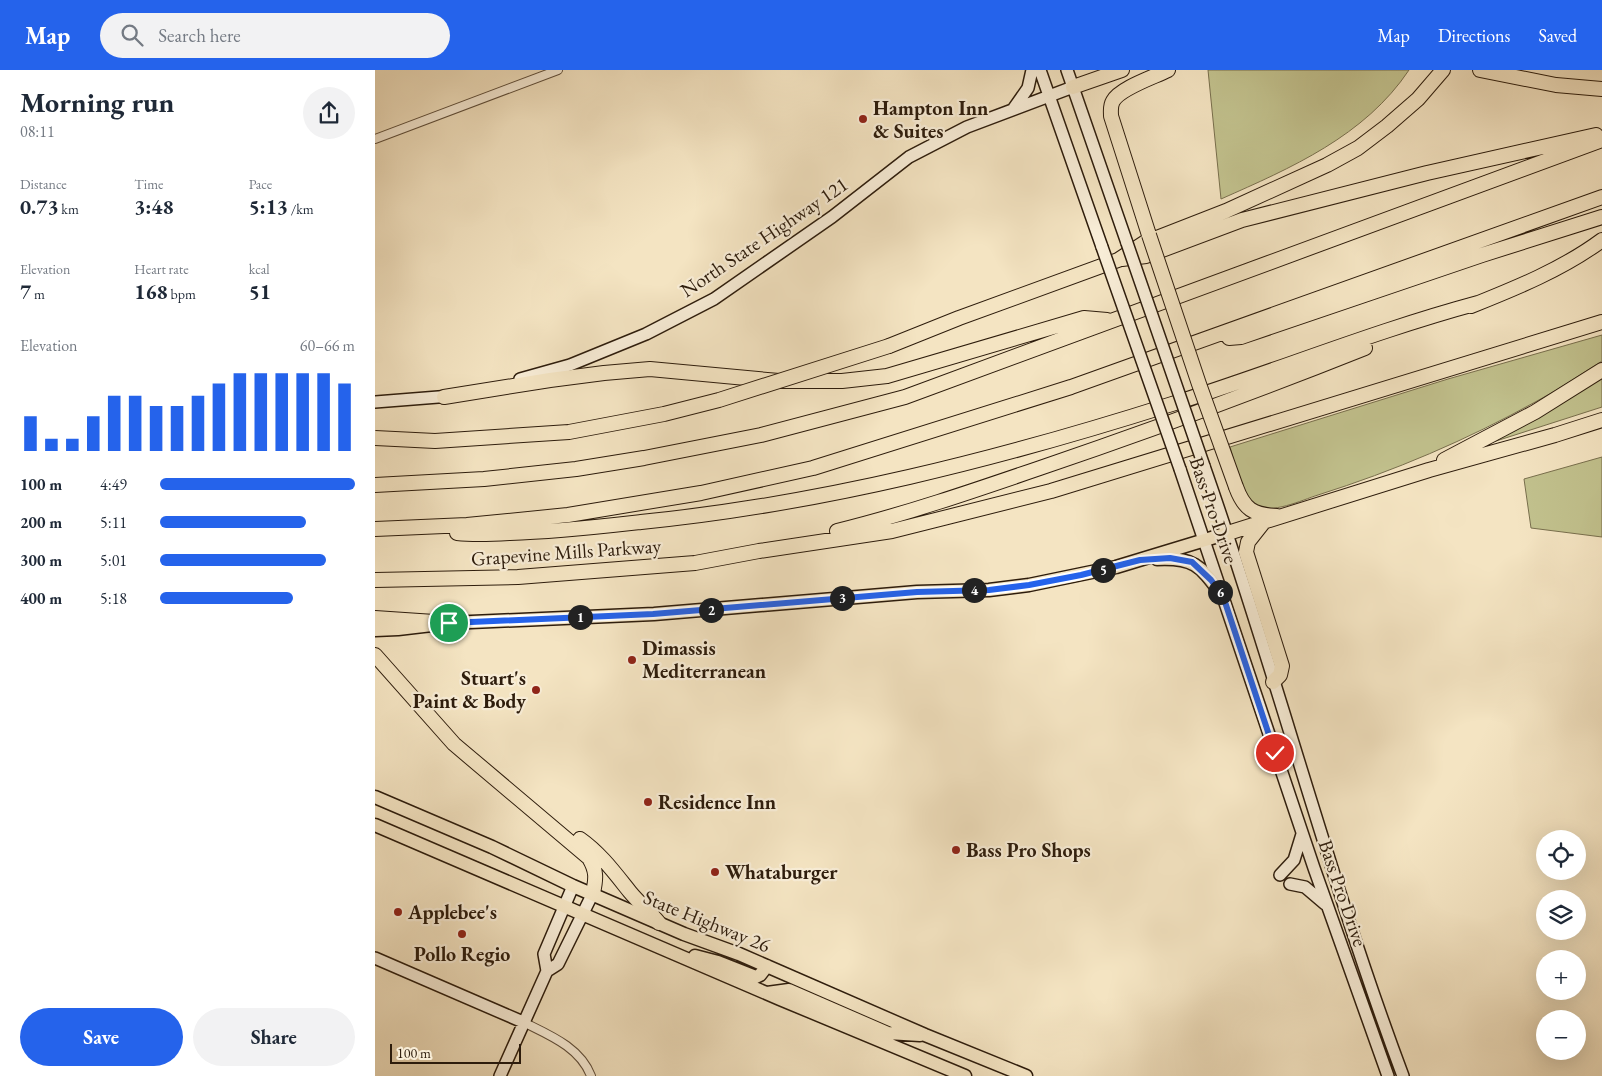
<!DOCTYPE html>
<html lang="en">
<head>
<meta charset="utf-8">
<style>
	body { margin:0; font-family:"EB Garamond",serif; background:#f2f2f3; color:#1f2937; height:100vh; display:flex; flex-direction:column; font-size:19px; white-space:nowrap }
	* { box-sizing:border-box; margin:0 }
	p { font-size:16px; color:#747a83 }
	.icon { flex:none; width:28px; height:28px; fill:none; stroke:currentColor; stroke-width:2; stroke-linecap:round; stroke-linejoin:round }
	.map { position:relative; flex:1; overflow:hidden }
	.side { display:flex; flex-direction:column; background:#fff; width:375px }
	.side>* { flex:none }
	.buttons { position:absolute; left:1161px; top:760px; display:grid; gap:10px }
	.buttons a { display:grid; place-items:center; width:50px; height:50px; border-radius:50%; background:#fff; box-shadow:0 5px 20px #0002; font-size:25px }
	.scale { position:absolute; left:15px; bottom:12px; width:131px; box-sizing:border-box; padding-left:5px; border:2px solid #2d1c0c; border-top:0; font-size:14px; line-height:18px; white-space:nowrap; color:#2d1c0c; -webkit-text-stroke:4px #f8edd7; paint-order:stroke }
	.pin { position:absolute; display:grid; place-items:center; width:42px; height:42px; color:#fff; margin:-21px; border:2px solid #fff; border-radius:50%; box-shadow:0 1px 5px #0007 }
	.km { position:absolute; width:25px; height:25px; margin:-12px; border-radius:50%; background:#222; color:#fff; font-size:14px; line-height:25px; text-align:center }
	.round { display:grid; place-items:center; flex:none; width:52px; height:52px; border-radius:26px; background:#f2f2f3 }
	.summary { display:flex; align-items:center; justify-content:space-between; height:85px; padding:0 20px }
	h1 { font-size:28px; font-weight:700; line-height:38px }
	.stats { display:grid; grid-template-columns:repeat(3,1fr); gap:8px; height:85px; padding:5px 20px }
	.stats div { display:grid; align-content:center }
	.stats b { font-size:21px; font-weight:700 }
	.stats small { font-size:14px; font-weight:400 }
	.stats p { font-size:14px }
	.chart { height:140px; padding:10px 20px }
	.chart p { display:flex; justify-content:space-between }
	.chart svg { width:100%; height:90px; margin-top:5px; stroke:#2563eb; stroke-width:6 }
	.cta { display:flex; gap:10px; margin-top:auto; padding:10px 20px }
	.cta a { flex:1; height:58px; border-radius:30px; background:#2563eb; color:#fff; font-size:20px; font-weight:700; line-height:58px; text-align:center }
	.cta a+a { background:#f2f2f3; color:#1f2937 }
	ul { padding:0 20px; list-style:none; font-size:16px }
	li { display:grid; grid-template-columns:80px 60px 1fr; align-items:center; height:38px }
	li i { height:12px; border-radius:6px; background:#2563eb }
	header { display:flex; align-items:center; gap:30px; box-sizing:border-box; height:70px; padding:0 25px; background:#2563eb; color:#fff }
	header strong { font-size:24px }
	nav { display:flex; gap:28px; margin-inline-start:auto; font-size:18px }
	.search { width:350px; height:45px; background:#f2f2f3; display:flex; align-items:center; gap:12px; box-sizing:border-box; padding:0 18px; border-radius:28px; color:#747a83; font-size:19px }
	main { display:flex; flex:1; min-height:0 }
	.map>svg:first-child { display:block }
	.green { fill:#c2c28e; stroke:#786f4d }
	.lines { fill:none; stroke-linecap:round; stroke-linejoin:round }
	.street-casing { stroke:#5f4e3a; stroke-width:10 }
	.secondary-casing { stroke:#2d1c0c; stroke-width:14 }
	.primary-casing { stroke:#2d1c0c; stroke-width:15 }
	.highway-casing { stroke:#2d1c0c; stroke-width:16 }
	.street { stroke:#f8edd7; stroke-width:8 }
	.secondary { stroke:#f8edd7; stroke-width:11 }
	.primary { stroke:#f4e4c2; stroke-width:12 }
	.highway { stroke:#f4e4c2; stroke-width:14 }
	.secondary-bridge-casing { stroke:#2d1c0c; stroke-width:14; stroke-linecap:butt }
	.highway-bridge-casing { stroke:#2d1c0c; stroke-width:16; stroke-linecap:butt }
	.secondary-bridge { stroke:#f8edd7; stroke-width:11 }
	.highway-bridge { stroke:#f4e4c2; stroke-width:14 }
	.route-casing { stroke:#fff; stroke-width:10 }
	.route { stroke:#2563eb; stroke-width:6 }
	.poi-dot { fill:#8f2418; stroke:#f8edd7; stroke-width:2 }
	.labels { text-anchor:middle; stroke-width:4.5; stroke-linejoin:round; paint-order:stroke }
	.poi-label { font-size:20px; font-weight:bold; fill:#2d1c0c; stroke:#f8edd7; text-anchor:start }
	.street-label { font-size:20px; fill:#2d1c0c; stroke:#f8edd7 }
</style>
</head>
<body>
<header>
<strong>Map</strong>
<div class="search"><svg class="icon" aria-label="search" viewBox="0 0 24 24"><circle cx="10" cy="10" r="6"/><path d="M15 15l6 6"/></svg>Search here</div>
<nav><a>Map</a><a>Directions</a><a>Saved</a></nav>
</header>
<main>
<section class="side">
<div class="summary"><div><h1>Morning run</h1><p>08:11</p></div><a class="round"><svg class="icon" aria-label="share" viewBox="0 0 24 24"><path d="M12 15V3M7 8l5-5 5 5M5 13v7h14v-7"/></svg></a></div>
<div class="stats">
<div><p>Distance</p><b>0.73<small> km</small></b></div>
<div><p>Time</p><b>3:48</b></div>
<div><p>Pace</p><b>5:13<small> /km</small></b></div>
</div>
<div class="stats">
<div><p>Elevation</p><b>7<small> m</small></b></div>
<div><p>Heart rate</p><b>168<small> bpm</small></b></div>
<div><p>kcal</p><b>51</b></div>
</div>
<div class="chart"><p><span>Elevation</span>60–66 m</p>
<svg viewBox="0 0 160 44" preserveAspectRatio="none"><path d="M5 44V27M15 44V38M25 44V38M35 44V27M45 44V17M55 44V17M65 44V22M75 44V22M85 44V17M95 44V11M105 44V6M115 44V6M125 44V6M135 44V6M145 44V6M155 44V11"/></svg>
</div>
<ul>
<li><b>100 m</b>4:49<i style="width:100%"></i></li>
<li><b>200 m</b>5:11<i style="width:75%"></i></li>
<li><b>300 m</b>5:01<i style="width:85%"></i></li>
<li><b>400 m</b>5:18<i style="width:68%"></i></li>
</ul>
<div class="cta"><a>Save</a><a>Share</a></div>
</section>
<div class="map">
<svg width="1227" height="1006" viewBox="0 0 1227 1006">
	<rect width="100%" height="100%" fill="#f4e4c2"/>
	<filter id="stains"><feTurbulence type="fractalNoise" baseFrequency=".004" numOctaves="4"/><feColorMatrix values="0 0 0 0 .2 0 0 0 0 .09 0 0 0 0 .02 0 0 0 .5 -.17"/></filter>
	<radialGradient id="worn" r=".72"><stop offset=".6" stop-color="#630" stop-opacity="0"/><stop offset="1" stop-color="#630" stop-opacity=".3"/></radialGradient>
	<path class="green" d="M833,0H1034C990,66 916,98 846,129Z
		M1227,265V291C1206,304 1185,319 1162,331C1092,370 1019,401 943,425C927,430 896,445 880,435C866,426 860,393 855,377L1073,309Z
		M1227,306V337L1118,372L1117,369Z
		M1227,387V467L1156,458L1149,409Z"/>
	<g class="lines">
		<g class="street-casing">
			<path id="street" d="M0,69L183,0
				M148,952C174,965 205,977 216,1006"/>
		</g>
		<g class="secondary-casing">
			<path id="secondary" d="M665,0L727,177
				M692,0L752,173
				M639,38L653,18L657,0
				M145,309L195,295L271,264L339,229L457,147L534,87L592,57L698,17
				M0,332L76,326
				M829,396C900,598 953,806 1028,1006
				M805,399L939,798L1013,1006
				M905,805L919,790L927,764
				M915,814L930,817L950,834
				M0,888L148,952
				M172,901L169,884L198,816
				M125,1006L172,901L183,894L218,823"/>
		</g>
		<g class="primary-casing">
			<path id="primary" d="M782,489C821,487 826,497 848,526
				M0,560L23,559L74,553L279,544L542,522L614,520L654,515L741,497L853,463
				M0,727L117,777L198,816L309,864L364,884L550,965L651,1006
				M0,755L405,929L590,1006
				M320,886L343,892L381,907L385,905L392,896
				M392,923L414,920L513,963L545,965"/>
		</g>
		<g class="highway-casing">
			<path id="highway" d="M1105,0L1181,15L1227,19
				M698,17L747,0
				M774,165L736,46C736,40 735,36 738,31C745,18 779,7 793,0
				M747,189L771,186L867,150L1052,103L1221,65
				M1096,236C1141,218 1188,199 1227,170
				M854,268L866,267L1107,185L1227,147
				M514,276L584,248L743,190L769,173L851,141L952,95L983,78L1012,56L1043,29L1068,0
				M69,327L175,310L229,303L275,299L404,311H467L512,306L709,248L732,250
				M1069,390L1160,342L1227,300
				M0,415L109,409L201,399L269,388L386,365L530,327L1227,70
				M861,417C869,439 878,445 902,446
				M888,453L873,472L871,482L907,596L905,605L898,612
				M0,459L92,455L193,445L326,423L438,398L696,317L1227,127
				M462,461C531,444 598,421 665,398C774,361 882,321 990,278
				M82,463C100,465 117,464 135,463C179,462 222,457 266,452C447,434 624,389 797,334C899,302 999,261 1103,233
				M853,463L1054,400L1180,365L1227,350
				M0,510L143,507L320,493L384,481L517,461L676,421L1227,252
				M0,548L74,553
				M0,585L79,674L214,788C222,801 221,809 218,823
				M205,769C225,783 239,802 255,822C264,833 275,842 284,853"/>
		</g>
		<use href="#street" class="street"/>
		<use href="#secondary" class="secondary"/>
		<use href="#primary" class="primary"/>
		<use href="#highway" class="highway"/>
		<g class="secondary-bridge-casing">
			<path id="secondary-bridge" d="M752,173L829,396
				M727,177L805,399"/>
		</g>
		<g class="highway-bridge-casing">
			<path id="highway-bridge" d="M774,165L824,314L861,417
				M0,368L60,371L194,362L289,344L344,330L514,276"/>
		</g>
		<use href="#secondary-bridge" class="secondary-bridge"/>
		<use href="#highway-bridge" class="highway-bridge"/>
	</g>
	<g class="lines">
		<g class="route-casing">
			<path id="route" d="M74,553L278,544L542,522L614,520L654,515L706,505L765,490L795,488L817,492L836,510L848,526L900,683"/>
		</g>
		<use href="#route" class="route"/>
	</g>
	<g class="poi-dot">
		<circle cx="488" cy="49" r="5"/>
		<circle cx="257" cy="590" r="5"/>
		<circle cx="161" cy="620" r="5"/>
		<circle cx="273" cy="732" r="5"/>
		<circle cx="581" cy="780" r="5"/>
		<circle cx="340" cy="802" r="5"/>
		<circle cx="23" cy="842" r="5"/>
		<circle cx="87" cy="864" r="5"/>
	</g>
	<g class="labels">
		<g class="poi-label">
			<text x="498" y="45">Hampton Inn<tspan x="498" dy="23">&amp; Suites</tspan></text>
			<text x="267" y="585">Dimassis<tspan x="267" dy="23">Mediterranean</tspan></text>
			<text x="151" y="615" text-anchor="end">Stuart's<tspan x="151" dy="23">Paint &amp; Body</tspan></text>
			<text x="283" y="739">Residence Inn</text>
			<text x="591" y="787">Bass Pro Shops</text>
			<text x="350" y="809">Whataburger</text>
			<text x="33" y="849">Applebee's</text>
			<text x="87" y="891" text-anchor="middle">Pollo Regio</text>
		</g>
		<g class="street-label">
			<text transform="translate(389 167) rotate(-34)" y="7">North State Highway 121</text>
			<text transform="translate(839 440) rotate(71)" y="7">Bass Pro Drive</text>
			<text transform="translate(191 482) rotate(-4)" y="7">Grapevine Mills Parkway</text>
			<text transform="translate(968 823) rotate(71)" y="7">Bass Pro Drive</text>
			<text transform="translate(332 851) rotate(22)" y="7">State Highway 26</text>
		</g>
	</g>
	<rect width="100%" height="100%" filter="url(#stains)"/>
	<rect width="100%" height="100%" fill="url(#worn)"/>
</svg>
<div class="buttons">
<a><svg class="icon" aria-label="locate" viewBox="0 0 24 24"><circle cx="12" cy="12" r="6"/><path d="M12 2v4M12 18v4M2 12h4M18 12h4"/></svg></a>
<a><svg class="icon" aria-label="layers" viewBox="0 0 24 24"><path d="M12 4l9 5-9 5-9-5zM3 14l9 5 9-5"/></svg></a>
<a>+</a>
<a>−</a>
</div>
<div class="scale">100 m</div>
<div class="pin" style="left:74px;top:553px;background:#1e9e55"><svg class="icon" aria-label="arrive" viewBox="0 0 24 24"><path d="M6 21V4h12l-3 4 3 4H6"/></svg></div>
<div class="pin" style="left:900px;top:683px;background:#d93025"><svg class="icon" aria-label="check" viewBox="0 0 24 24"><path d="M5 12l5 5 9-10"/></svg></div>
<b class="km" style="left:205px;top:547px">1</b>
<b class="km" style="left:336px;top:540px">2</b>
<b class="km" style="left:467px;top:528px">3</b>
<b class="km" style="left:599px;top:520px">4</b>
<b class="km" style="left:728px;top:500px">5</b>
<b class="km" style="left:845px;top:522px">6</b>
</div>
</main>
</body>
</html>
